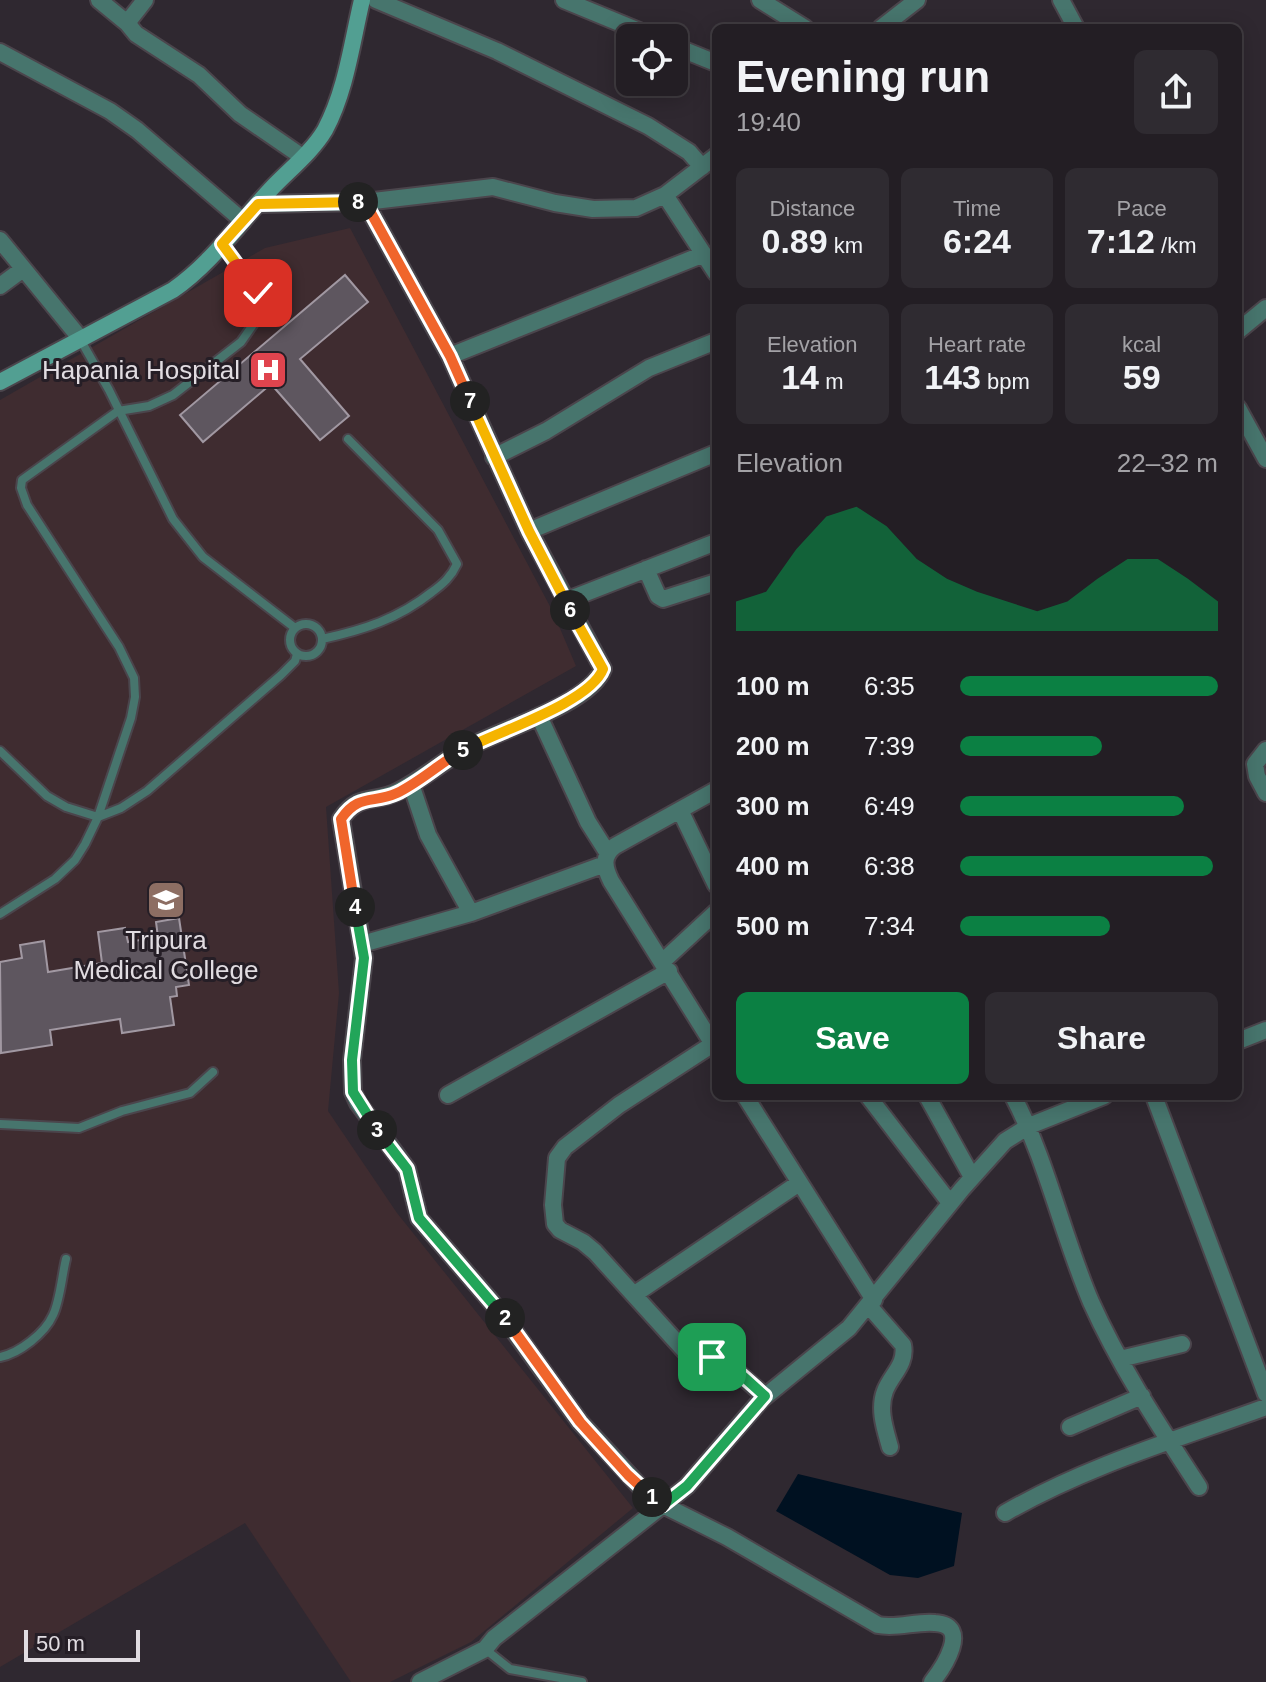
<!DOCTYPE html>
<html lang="en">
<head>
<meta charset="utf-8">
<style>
	body { margin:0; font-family:Helvetica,sans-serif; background:#2f2b31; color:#f1f3f6; height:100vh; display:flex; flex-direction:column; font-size:30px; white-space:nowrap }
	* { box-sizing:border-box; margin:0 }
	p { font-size:26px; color:#a3a2a6 }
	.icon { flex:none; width:44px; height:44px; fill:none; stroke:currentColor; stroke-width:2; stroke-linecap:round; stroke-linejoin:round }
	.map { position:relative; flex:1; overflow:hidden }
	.panel { position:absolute; left:712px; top:24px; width:530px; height:1076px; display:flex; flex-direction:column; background:#231e24; border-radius:12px; box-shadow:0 4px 20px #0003,0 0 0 2px #403c41 }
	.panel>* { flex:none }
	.tools { position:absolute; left:616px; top:24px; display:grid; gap:16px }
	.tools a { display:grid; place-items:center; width:72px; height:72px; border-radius:12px; background:#231e24; box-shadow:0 4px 20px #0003,0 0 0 2px #403c41; font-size:40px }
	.scale { position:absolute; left:24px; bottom:20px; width:116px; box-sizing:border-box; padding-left:8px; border:4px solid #e1dce1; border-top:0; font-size:22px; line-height:28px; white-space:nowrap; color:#e1dce1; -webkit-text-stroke:6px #251e26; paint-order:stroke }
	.pin { position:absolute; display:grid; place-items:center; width:68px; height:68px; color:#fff; margin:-34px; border-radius:16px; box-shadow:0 4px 12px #0006 }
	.km { position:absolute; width:40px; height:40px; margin:-20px; border-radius:50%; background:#222; color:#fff; font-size:22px; line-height:40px; text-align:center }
	.round { display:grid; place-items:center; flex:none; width:84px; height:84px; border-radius:12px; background:#2f2b31 }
	.summary { display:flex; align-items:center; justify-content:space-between; height:136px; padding:0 24px }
	h1 { font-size:44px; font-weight:700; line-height:60px }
	.figures { display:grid; grid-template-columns:repeat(3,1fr); gap:12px; height:136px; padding:8px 24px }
	.figures div { display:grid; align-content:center; border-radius:12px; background:#2f2b31; text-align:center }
	.figures b { font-size:34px; font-weight:700 }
	.figures small { font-size:22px; font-weight:400 }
	.figures p { font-size:22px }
	.chart { height:224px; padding:16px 24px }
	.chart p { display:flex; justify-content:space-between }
	.chart svg { width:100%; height:144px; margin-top:8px; fill:#0b8043; opacity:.7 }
	.button { display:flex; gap:16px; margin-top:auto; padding:16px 24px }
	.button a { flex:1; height:92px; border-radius:12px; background:#0b8043; color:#fff; font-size:32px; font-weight:700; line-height:92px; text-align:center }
	.button a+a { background:#2f2b31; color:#f1f3f6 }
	ul { padding:0 24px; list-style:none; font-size:26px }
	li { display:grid; grid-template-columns:128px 96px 1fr; align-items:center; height:60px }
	li i { height:20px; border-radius:10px; background:#0b8043 }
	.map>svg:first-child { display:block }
	.education { fill:#3f2c30 }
	.water { fill:#001121 }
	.building { fill:#5e565f; stroke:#a198a2; stroke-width:2 }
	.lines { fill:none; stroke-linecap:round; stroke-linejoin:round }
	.lane-casing { stroke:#4b454c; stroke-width:12 }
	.street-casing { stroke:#4b454c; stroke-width:20 }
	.secondary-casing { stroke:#4b454c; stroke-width:20 }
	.lane { stroke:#47756d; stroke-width:8 }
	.street { stroke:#47756d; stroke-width:16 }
	.secondary { stroke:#529f92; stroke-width:16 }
	.split-1-casing { stroke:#fff; stroke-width:16 }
	.split-2-casing { stroke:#fff; stroke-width:16 }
	.split-3-casing { stroke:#fff; stroke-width:16 }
	.split-4-casing { stroke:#fff; stroke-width:16 }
	.split-5-casing { stroke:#fff; stroke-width:16 }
	.split-6-casing { stroke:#fff; stroke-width:16 }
	.split-7-casing { stroke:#fff; stroke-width:16 }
	.split-8-casing { stroke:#fff; stroke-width:16 }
	.split-9-casing { stroke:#fff; stroke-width:16 }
	.split-1 { stroke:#22a559; stroke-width:10 }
	.split-2 { stroke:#f0652b; stroke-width:10 }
	.split-3 { stroke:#22a559; stroke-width:10 }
	.split-4 { stroke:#22a559; stroke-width:10 }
	.split-5 { stroke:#f0652b; stroke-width:10 }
	.split-6 { stroke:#f5b400; stroke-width:10 }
	.split-7 { stroke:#f5b400; stroke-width:10 }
	.split-8 { stroke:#f0652b; stroke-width:10 }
	.split-9 { stroke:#f5b400; stroke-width:10 }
	.labels { text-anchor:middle; stroke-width:6; stroke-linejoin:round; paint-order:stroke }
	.poi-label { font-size:26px; fill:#e1dce1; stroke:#251e26; text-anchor:end }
</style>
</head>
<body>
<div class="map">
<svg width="1266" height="1682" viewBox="0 0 1266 1682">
	<rect width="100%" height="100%" fill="#2f2830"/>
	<path class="education" d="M350,228L553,612L576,666L326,807L339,993L328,1111L397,1213L633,1508L471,1642L390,1682H351L245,1523L0,1667V400L265,248Z"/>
	<path class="water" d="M798,1474L962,1513L954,1566L918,1578L890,1575L776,1511Z"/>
	<path class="building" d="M345,275L368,302L300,359L349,416L320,440L271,384L203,442L180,415Z
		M179,918L189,985L176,987L177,996L170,997L174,1025L122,1033L120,1019L50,1030L52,1045L1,1053L0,962L22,958L20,945L44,941L48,972L102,963L98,932L125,928L128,942L158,937L156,922Z"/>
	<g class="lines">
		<g class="lane-casing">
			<path id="lane" d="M80,339L109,390L173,519L203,557L295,628
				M290 640a16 16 0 1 1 32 0a16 16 0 1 1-32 0Z
				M322,639C363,630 398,619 432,592C443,584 451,577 457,564L438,530L348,439
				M0,751L47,796L66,807L98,817L121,808L147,791L281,675L295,661L297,654
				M0,914L55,879L75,860L85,844L98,817L131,718L135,697L134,678L119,647L27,505L21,488L22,480L118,411L149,406L173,395L241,342L257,319L260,303L258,293L222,244
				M0,1124L79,1128L122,1111L190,1093L213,1072
				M0,1357C20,1353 45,1333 53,1315C60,1301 62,1275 66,1259
				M485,1649L510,1669L582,1682"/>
		</g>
		<g class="street-casing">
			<path id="street" d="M99,0L127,23L136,34L199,75L240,114L301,156
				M376,0L497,51L648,126L689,152L702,167
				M564,0L656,38
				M760,0L805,28
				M1061,0L1076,28
				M127,23L145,0
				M881,28L917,0
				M674,46L716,63
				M0,52L110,111L137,130L243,221
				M665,195L716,273
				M365,202L450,356L529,531L603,669C590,704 499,730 467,748C443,761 423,779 399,791C375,804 359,792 341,819L364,958L352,1060L353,1092L358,1103L407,1169L419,1218L501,1313L580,1422L644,1491L663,1505L727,1537L878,1625C897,1629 916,1621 935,1623C972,1625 943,1668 932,1682
				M258,204L365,202L493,187L555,203L593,209L636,208L665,195L716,156
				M0,240L80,338
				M0,286L23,269
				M1238,331L1266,308
				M450,356L704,254
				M1238,408L1266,459
				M494,457L546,431L649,368L716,341
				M529,531L716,453
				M646,569L658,596L663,599L716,582
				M565,601L716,542
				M539,716L588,822L607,852
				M1266,750L1255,764L1257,776L1266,793
				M411,784L428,835L471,913
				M716,790L615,846C602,856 604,867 611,881L716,1049
				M680,810L716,885
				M362,944L471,913L605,864
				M662,962L716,912
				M1238,1041L1266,1030
				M713,1044L619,1105L565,1147L557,1158L553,1205L555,1224L560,1230L583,1242L595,1252L692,1359L720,1357L765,1396
				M448,1095L669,971
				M745,1096L874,1300
				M868,1096L950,1203
				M927,1096L972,1177
				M1013,1096C1047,1161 1062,1234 1091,1302C1120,1367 1160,1427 1199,1487
				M1154,1096L1266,1394
				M635,1294L799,1183
				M869,1306L903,1345C907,1364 891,1375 885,1391C878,1409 885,1429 890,1447
				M1120,1359L1182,1344
				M1070,1427L1142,1396
				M1005,1513C1086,1466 1178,1439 1266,1407
				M420,1682L485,1649L494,1638L687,1486L762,1399L849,1328L962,1189L1005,1141L1029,1126L1104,1096"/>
		</g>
		<g class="secondary-casing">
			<path id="secondary" d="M0,382L173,290C212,263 239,223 271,189C289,170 312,152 325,130C346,91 352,42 362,0"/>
		</g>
		<use href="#lane" class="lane"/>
		<use href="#street" class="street"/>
		<use href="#secondary" class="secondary"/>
	</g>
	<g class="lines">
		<g class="split-1-casing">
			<path id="split-1" d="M652,1497L663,1505L687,1486L765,1396C753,1386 726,1358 712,1357"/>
		</g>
		<g class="split-2-casing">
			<path id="split-2" d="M505,1318L580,1422L628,1475L652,1497"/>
		</g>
		<g class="split-3-casing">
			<path id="split-3" d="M377,1130L407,1169L419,1218L505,1318"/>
		</g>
		<g class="split-4-casing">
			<path id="split-4" d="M355,907L364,958L352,1060L353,1092L377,1130"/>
		</g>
		<g class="split-5-casing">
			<path id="split-5" d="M355,907L341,819C359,793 373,804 397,793C420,782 440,763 463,750"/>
		</g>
		<g class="split-6-casing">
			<path id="split-6" d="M463,750C496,732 590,703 603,669L570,610"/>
		</g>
		<g class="split-7-casing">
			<path id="split-7" d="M470,401L529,531L570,610"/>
		</g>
		<g class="split-8-casing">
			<path id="split-8" d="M358,202H365L450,356L470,401"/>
		</g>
		<g class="split-9-casing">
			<path id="split-9" d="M258,293L222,244L258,204L358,202"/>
		</g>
		<use href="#split-1" class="split-1"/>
		<use href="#split-2" class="split-2"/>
		<use href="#split-3" class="split-3"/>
		<use href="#split-4" class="split-4"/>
		<use href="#split-5" class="split-5"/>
		<use href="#split-6" class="split-6"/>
		<use href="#split-7" class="split-7"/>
		<use href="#split-8" class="split-8"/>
		<use href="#split-9" class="split-9"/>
	</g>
	<defs>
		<g id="hospital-square" transform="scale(2)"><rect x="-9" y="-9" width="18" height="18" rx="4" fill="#e0444e" stroke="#251e26"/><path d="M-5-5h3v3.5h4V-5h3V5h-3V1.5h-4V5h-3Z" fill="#fff"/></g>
		<g id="university-square" transform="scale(2)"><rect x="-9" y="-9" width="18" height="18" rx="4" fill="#8d6e63" stroke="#251e26"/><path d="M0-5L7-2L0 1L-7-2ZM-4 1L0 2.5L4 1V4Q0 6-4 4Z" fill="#fff"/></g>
	</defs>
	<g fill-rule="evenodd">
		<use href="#hospital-square" x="268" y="370"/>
		<use href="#university-square" x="166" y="900"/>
	</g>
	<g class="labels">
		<g class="poi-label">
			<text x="240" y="379">Hapania Hospital</text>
			<text x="166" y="949" text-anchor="middle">Tripura<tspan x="166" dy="30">Medical College</tspan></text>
		</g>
	</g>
</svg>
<div class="tools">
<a><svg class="icon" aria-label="locate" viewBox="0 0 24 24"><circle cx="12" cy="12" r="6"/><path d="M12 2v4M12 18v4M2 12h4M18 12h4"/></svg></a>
</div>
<div class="scale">50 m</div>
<div class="pin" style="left:712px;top:1357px;background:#1e9e55"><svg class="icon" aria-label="arrive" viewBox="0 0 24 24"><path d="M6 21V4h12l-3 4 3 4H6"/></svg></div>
<div class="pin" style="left:258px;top:293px;background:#d93025"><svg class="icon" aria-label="check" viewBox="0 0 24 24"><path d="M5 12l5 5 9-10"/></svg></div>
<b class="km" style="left:652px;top:1497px">1</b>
<b class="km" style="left:505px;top:1318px">2</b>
<b class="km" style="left:377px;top:1130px">3</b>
<b class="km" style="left:355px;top:907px">4</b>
<b class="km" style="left:463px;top:750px">5</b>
<b class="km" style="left:570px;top:610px">6</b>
<b class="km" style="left:470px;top:401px">7</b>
<b class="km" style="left:358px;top:202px">8</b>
<section class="panel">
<div class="summary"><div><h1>Evening run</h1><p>19:40</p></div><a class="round"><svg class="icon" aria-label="share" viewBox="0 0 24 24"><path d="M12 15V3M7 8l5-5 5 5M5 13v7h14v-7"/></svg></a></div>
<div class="figures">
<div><p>Distance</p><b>0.89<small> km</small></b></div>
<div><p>Time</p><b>6:24</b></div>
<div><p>Pace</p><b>7:12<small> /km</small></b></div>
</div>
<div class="figures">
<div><p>Elevation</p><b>14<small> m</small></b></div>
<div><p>Heart rate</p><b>143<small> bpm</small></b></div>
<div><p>kcal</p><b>59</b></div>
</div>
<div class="chart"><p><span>Elevation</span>22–32 m</p>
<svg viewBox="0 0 160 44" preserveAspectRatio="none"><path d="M0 44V35L10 32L20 19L30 9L40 6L50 12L60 22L70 28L80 32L90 35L100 38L110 35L120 28L130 22L140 22L150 28L160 35V44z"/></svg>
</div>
<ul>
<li><b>100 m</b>6:35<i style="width:100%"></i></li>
<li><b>200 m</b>7:39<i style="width:55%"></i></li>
<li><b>300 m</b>6:49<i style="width:87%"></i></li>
<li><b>400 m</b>6:38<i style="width:98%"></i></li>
<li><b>500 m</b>7:34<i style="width:58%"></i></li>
</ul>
<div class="button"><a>Save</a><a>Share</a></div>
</section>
</div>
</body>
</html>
